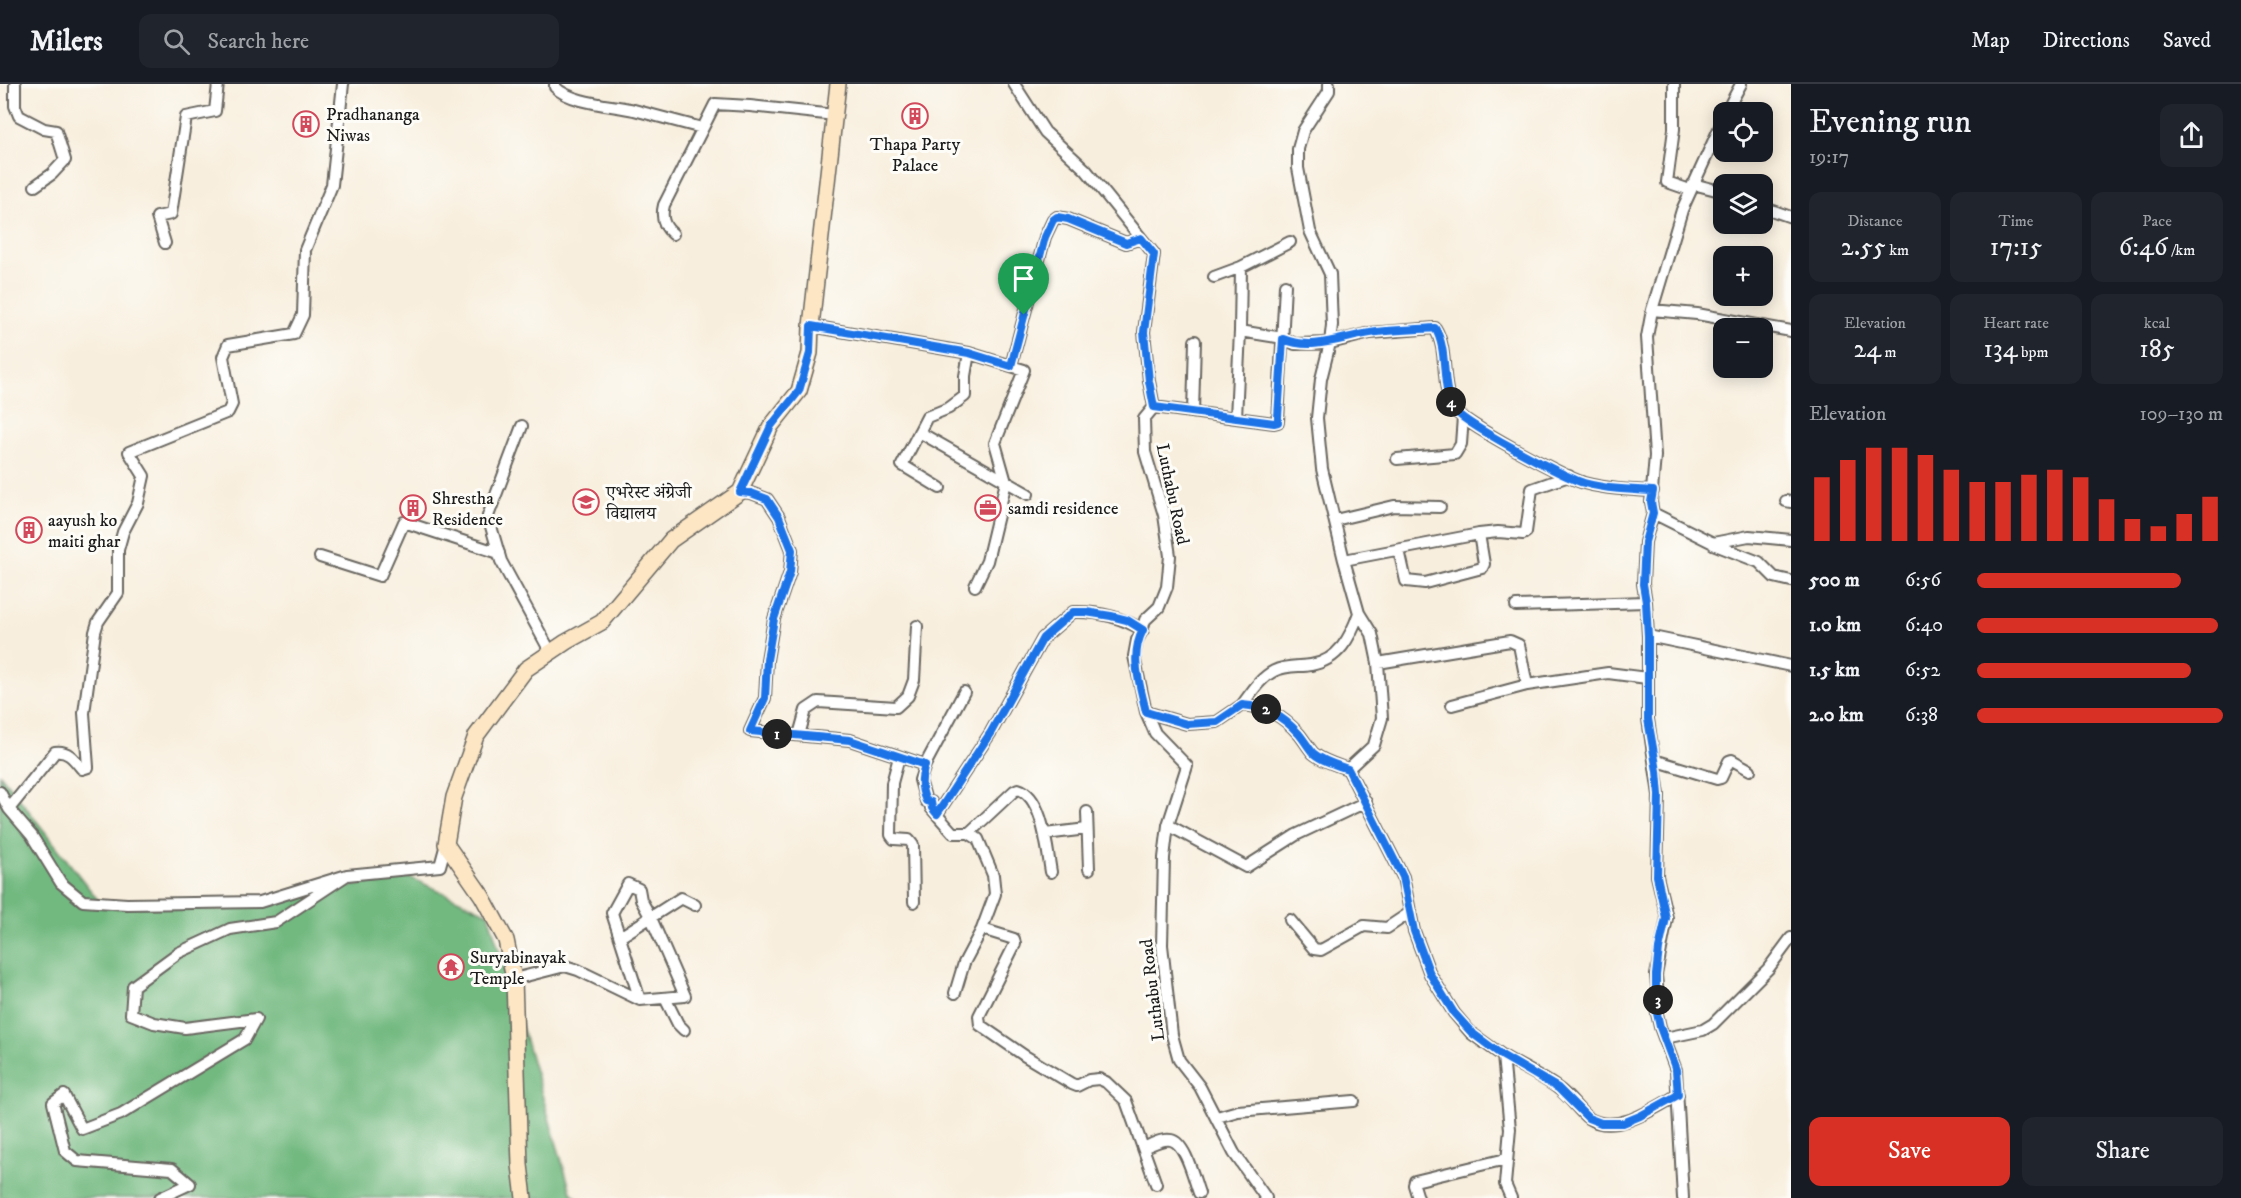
<!DOCTYPE html>
<html lang="en">
<head>
<meta charset="utf-8">
<style>
	body { margin:0; font-family:"IM FELL DW Pica","Noto Serif Devanagari",serif; background:#20242c; color:#f1f3f6; height:100vh; display:flex; flex-direction:column; font-size:22px; white-space:nowrap }
	* { box-sizing:border-box; margin:0 }
	p { font-size:20px; color:#9ea1a6 }
	.icon { flex:none; width:33px; height:33px; fill:none; stroke:currentColor; stroke-width:2; stroke-linecap:round; stroke-linejoin:round }
	.map { position:relative; flex:1; overflow:hidden }
	.details { display:flex; flex-direction:column; background:#171b24; width:450px }
	.details>* { flex:none }
	.tools { position:absolute; left:1713px; top:18px; display:grid; gap:12px }
	.tools a { display:grid; place-items:center; width:60px; height:60px; border-radius:12px; background:#171b24; box-shadow:0 3px 15px #0003; font-size:30px }
	.pin { position:absolute; display:grid; place-items:center; width:51px; height:51px; color:#fff; margin:-62px -26px; border-radius:50% 50% 50% 0; rotate:-45deg; box-shadow:0 0 6px #0007 }
	.pin .icon { rotate:45deg }
	.km { position:absolute; width:30px; height:30px; margin:-15px; border-radius:50%; background:#222; color:#fff; font-size:16px; line-height:30px; text-align:center }
	.round { display:grid; place-items:center; flex:none; width:63px; height:63px; border-radius:12px; background:#20242c }
	.summary { display:flex; align-items:center; justify-content:space-between; height:102px; padding:0 18px }
	h1 { font-size:33px; font-weight:600; line-height:45px }
	.figures { display:grid; grid-template-columns:repeat(3,1fr); gap:9px; height:102px; padding:6px 18px }
	.figures div { display:grid; align-content:center; border-radius:12px; background:#20242c; text-align:center }
	.figures b { font-size:26px; font-weight:600 }
	.figures small { font-size:16px; font-weight:400 }
	.figures p { font-size:16px }
	.chart { height:168px; padding:12px 18px }
	.chart p { display:flex; justify-content:space-between }
	.chart svg { width:100%; height:108px; margin-top:6px; stroke:#d93025; stroke-width:6 }
	.cta { display:flex; gap:12px; margin-top:auto; padding:12px 18px }
	.cta a { flex:1; height:69px; border-radius:12px; background:#d93025; color:#fff; font-size:24px; font-weight:600; line-height:69px; text-align:center }
	.cta a+a { background:#20242c; color:#f1f3f6 }
	ul { padding:0 18px; list-style:none; font-size:20px }
	li { display:grid; grid-template-columns:96px 72px 1fr; align-items:center; height:45px }
	li i { height:15px; border-radius:8px; background:#d93025 }
	header { display:flex; align-items:center; gap:36px; box-sizing:border-box; height:84px; padding:0 30px; background:#171b24; border-bottom:2px solid #363941 }
	header strong { font-size:28px }
	nav { display:flex; gap:33px; margin-inline-start:auto; font-size:21px }
	.search { width:420px; height:54px; background:#20242c; display:flex; align-items:center; gap:15px; box-sizing:border-box; padding:0 21px; border-radius:12px; color:#9ea1a6; font-size:22px }
	main { display:flex; flex:1; min-height:0 }
	.map>svg:first-child { display:block }
	.forest { fill:#72b980; stroke:#476a4e; stroke-width:1.5 }
	.lines { fill:none; stroke-linecap:round; stroke-linejoin:round }
	.street-casing { stroke:#696660; stroke-width:14 }
	.secondary-casing { stroke:#696660; stroke-width:18 }
	.street { stroke:#fff; stroke-width:10 }
	.secondary { stroke:#fce6c4; stroke-width:15 }
	.route-casing { stroke:#fff; stroke-width:12 }
	.route { stroke:#1a73e8; stroke-width:8 }
	.labels { text-anchor:middle; stroke-width:6; stroke-linejoin:round; paint-order:stroke }
	.poi-label { font-size:18px; fill:#1c1c1c; stroke:#fdfcf7; text-anchor:start }
	.street-label { font-size:18px; fill:#1c1c1c; stroke:#fdfcf7 }
</style>
</head>
<body>
<header>
<strong>Milers</strong>
<div class="search"><svg class="icon" aria-label="search" viewBox="0 0 24 24"><circle cx="10" cy="10" r="6"/><path d="M15 15l6 6"/></svg>Search here</div>
<nav><a>Map</a><a>Directions</a><a>Saved</a></nav>
</header>
<main>
<div class="map">
<svg width="1791" height="1114" viewBox="0 0 1791 1114">
	<rect width="100%" height="100%" fill="#fdfcf7"/>
	<filter id="ink" filterUnits="userSpaceOnUse"><feTurbulence type="fractalNoise" baseFrequency=".0167" numOctaves="2"/><feDisplacementMap in="SourceGraphic" scale="12" xChannelSelector="R" yChannelSelector="G"/><feConvolveMatrix kernelMatrix="1 2 1 2 8 2 1 2 1" color-interpolation-filters="sRGB"/></filter>
	<filter id="wash" filterUnits="userSpaceOnUse"><feTurbulence type="fractalNoise" baseFrequency=".008" numOctaves="4" result="noise"/><feDisplacementMap in="SourceGraphic" scale="24" xChannelSelector="R" yChannelSelector="G"/><feGaussianBlur stdDeviation="1.35" result="paint"/><feColorMatrix in="noise" values="0 0 0 0 0 0 0 0 0 0 0 0 0 0 0 0 0 1.4 0 .05"/><feComposite in="paint" operator="in"/></filter>
	<g filter="url(#wash)">
		<rect width="100%" height="100%" fill="#f8eedd"/>
		<path class="forest" d="M0,690L101,820L221,826L407,792L488,829L571,1108L577,1114H0Z"/>
	</g>
	<g filter="url(#ink)">
		<g class="lines">
			<g class="street-casing">
				<path id="street" d="M15,0V22L19,32L44,45L56,47L65,76L52,90L35,102
					M555,0V3C570,19 612,21 634,26C657,32 679,38 702,44
					M1014,0L1045,48L1086,86L1154,170L1144,248L1149,297L1154,323L1144,335L1145,368L1164,431L1170,472L1167,503L1159,523L1145,536L1142,547L1137,556L1134,572L1146,628L1155,649L1187,682L1168,741L1164,774L1162,861L1172,951L1179,976L1200,1003L1234,1069L1266,1114
					M1329,0V7L1303,47L1298,65V84L1310,147L1330,190L1332,241L1330,259L1321,295L1317,334L1322,385L1344,476L1359,529L1372,550L1378,579L1382,634L1374,661L1348,685L1403,793L1414,847L1430,890L1454,929L1471,949L1503,972L1510,1045L1505,1100L1511,1114
					M1674,0V45L1667,98L1690,106
					M1726,28L1741,0
					M1693,100L1720,107
					M1768,125L1791,133
					M673,150C663,142 661,133 664,121L715,20L750,22L835,31
					M165,159L157,133L171,130L186,33L215,27L218,0
					M1214,193L1241,183L1290,158
					M1652,226L1697,230L1791,247
					M811,242L969,269L1024,286L995,359L1006,398L987,477L975,502
					M1240,247L1241,183
					M1011,282L1045,153L1053,136L1057,133L1068,135L1126,159L1141,154
					M1154,323L1236,334L1240,247L1283,254L1295,260L1330,259L1370,249L1435,244C1449,267 1440,299 1453,324C1460,338 1566,394 1584,399C1606,405 1630,406 1653,407
					M1193,328L1195,257
					M1236,334L1274,339L1278,338L1285,201
					M522,342L488,432L501,477L551,569
					M919,348L1028,410
					M1397,375L1455,370L1461,360L1463,333
					M940,404L902,381L927,333L949,324L965,312V292L969,269
					M740,408L751,409L767,415L779,433L792,466L790,488L774,535L767,576L765,614L750,647L850,656L925,681
					M1786,417L1791,418
					M1653,429L1713,459L1749,452L1791,456
					M1335,436L1394,422L1440,423
					M1713,460L1759,478L1774,493L1791,497
					M1399,466L1406,497L1425,499L1482,484L1484,480L1479,450
					M320,473L380,492L404,438L499,469
					M1344,476L1479,450L1498,448L1523,450L1526,448L1532,405L1569,392
					M1516,522L1646,518
					M1648,552L1791,582
					M1378,579L1510,557L1519,561L1527,601L1608,589L1647,594
					M1242,621C1251,609 1260,594 1274,587C1286,581 1299,583 1311,581C1339,576 1350,554 1359,529
					M1452,621L1527,601
					M1146,628L1187,640L1217,638L1242,621C1266,623 1282,631 1299,650C1304,656 1308,663 1313,669C1322,677 1337,681 1348,685
					M799,651L806,626L818,618L896,623L908,612L914,596L917,542
					M899,673L892,699L891,751L894,755L909,756L913,761L914,818
					M1654,676L1717,695L1721,694L1729,677L1732,676L1750,686
					M0,708L9,725L32,752L61,799L83,817L127,820L260,818L347,791L440,782L446,760
					M9,725L55,668C68,666 74,675 82,685L88,683L84,629L95,548L98,538L118,509V466L123,448L138,419L144,392L129,368L228,328L232,320L223,273L228,261L294,250L303,231L305,166L332,101L343,0
					M1087,728L1089,785
					M937,730L991,648L1043,554L1073,528C1099,527 1121,533 1143,546
					M1168,741L1246,783L1296,751L1366,718
					M969,749L1014,707L1018,705C1043,712 1047,766 1051,788
					M1045,750L1087,745
					M1290,836L1314,865L1321,866L1364,842L1387,844L1411,828
					M982,845L1014,855L1015,860L979,932L980,941L1025,972L1072,1000L1077,1002L1089,996L1099,995L1106,998L1126,1017L1156,1100
					M620,853L681,814L695,821
					M514,895L565,882L578,886L640,916L685,912L651,834L641,816L639,805L628,800L612,829L640,916
					M955,909L964,879L982,845L995,810L993,791L978,755L969,749H953L931,724V718L926,717L920,696L925,681L964,608
					M665,914L678,940L684,946
					M1665,954L1703,946L1713,940L1768,885L1791,854
					M1503,972C1521,983 1542,992 1559,1005C1569,1012 1580,1028 1588,1034C1616,1052 1654,1024 1678,1011
					M1217,1033L1238,1027L1354,1017
					M1143,1064C1151,1061 1162,1054 1171,1056C1186,1059 1194,1096 1199,1109
					M160,1114L190,1100L172,1085L77,1077L65,1067L53,1019L64,1011L82,1045L121,1030L245,955L256,935L185,944L154,939L131,930L133,902L178,869L230,845L276,838L347,791
					M1418,1114L1414,1101L1415,1097L1506,1075
					M1683,1114L1676,986L1660,943L1656,925L1658,913L1656,891L1667,834L1657,792L1659,711L1648,635V552L1646,518L1643,500L1645,458L1653,429L1651,418L1655,372L1647,253L1652,226L1682,126L1724,34"/>
			</g>
			<g class="secondary-casing">
				<path id="secondary" d="M524,1114L520,1081L514,895L506,856L482,812L446,760L454,713L476,652L526,585L566,558L602,538L671,456L740,408L771,342L799,307L810,269L811,242L838,0"/>
			</g>
			<use href="#street" class="street"/>
			<use href="#secondary" class="secondary"/>
		</g>
	</g>
	<g class="lines" filter="url(#ink)">
		<g class="route-casing">
			<path id="route" d="M1057,133L1068,135L1126,159L1141,154L1154,170L1144,248L1149,297L1154,323L1274,339L1278,338V333L1283,255C1312,267 1340,254 1370,249C1391,245 1414,246 1435,244C1449,267 1440,299 1453,324C1460,338 1566,394 1584,399C1606,405 1630,406 1653,407L1651,418L1653,429L1645,458L1643,500L1646,518L1648,552V635L1657,687L1659,711L1657,792L1666,834L1659,865L1656,891V925L1660,943L1676,986L1678,1011L1640,1032L1623,1039H1601L1588,1034L1558,1004L1503,972L1472,949L1454,929L1430,890L1414,847L1403,793L1348,685C1336,681 1322,677 1313,669C1308,663 1304,656 1299,650C1282,631 1266,623 1242,621L1217,638L1187,640L1146,628C1140,600 1129,572 1143,546L1127,536L1111,532L1086,528H1073L1043,554L991,648L937,730L932,724L931,718L926,717C920,703 921,694 925,681L850,656L750,647L765,614L767,576L774,535L790,488L792,466L779,433L767,415L751,409L740,408L771,342L799,307L810,269L811,242L969,269L1011,282L1045,153L1053,136Z"/>
		</g>
		<use href="#route" class="route"/>
	</g>
	<defs>
		<g id="building-ring" transform="scale(1.35)"><circle r="9.5" fill="#fdfcf7" stroke="#d1495b" stroke-width="1.5"/><path d="M-4-6H4V6H1V3H-1V6H-4ZM-2.5-4.3h1.7v1.8h-1.7ZM.8-4.3h1.7v1.8H.8ZM-2.5-1h1.7V.8h-1.7ZM.8-1h1.7V.8H.8Z" fill="#d1495b"/></g>
		<g id="school-ring" transform="scale(1.35)"><circle r="9.5" fill="#fdfcf7" stroke="#d1495b" stroke-width="1.5"/><path d="M0-5L7-2L0 1L-7-2ZM-4 1L0 2.5L4 1V4Q0 6-4 4Z" fill="#d1495b"/></g>
		<g id="office-ring" transform="scale(1.35)"><circle r="9.5" fill="#fdfcf7" stroke="#d1495b" stroke-width="1.5"/><path d="M-6-3h4V-5.5h4V-3h4V5H-6ZM-1-4.5V-3h2v-1.5ZM-6 0V1H6V0Z" fill="#d1495b"/></g>
		<g id="temple-ring" transform="scale(1.35)"><circle r="9.5" fill="#fdfcf7" stroke="#d1495b" stroke-width="1.5"/><path d="M0-6L5-2H3V0L6.5 2.5H4V6H1.5V3h-3V6H-4V2.5H-6.5L-3 0V-2H-5Z" fill="#d1495b"/></g>
	</defs>
	<g fill-rule="evenodd">
		<use href="#building-ring" x="915" y="32"/>
		<use href="#building-ring" x="306" y="40"/>
		<use href="#school-ring" x="586" y="418"/>
		<use href="#building-ring" x="413" y="424"/>
		<use href="#office-ring" x="988" y="424"/>
		<use href="#building-ring" x="29" y="446"/>
		<use href="#temple-ring" x="451" y="883"/>
	</g>
	<g class="labels">
		<g class="poi-label">
			<text x="326" y="36">Pradhananga<tspan x="326" dy="21">Niwas</tspan></text>
			<text x="915" y="66" text-anchor="middle">Thapa Party<tspan x="915" dy="21">Palace</tspan></text>
			<text x="606" y="414">एभरेस्ट अंग्रेजी<tspan x="606" dy="21">विद्यालय</tspan></text>
			<text x="432" y="420">Shrestha<tspan x="432" dy="21">Residence</tspan></text>
			<text x="1008" y="430">samdi residence</text>
			<text x="48" y="442">aayush ko<tspan x="48" dy="21">maiti ghar</tspan></text>
			<text x="470" y="879">Suryabinayak<tspan x="470" dy="21">Temple</tspan></text>
		</g>
		<g class="street-label">
			<text transform="translate(1173 410) rotate(78)" y="6">Luthabu Road</text>
			<text transform="translate(1152 906) rotate(-97)" y="6">Luthabu Road</text>
		</g>
	</g>
</svg>
<div class="tools">
<a><svg class="icon" aria-label="locate" viewBox="0 0 24 24"><circle cx="12" cy="12" r="6"/><path d="M12 2v4M12 18v4M2 12h4M18 12h4"/></svg></a>
<a><svg class="icon" aria-label="layers" viewBox="0 0 24 24"><path d="M12 4l9 5-9 5-9-5zM3 14l9 5 9-5"/></svg></a>
<a>+</a>
<a>−</a>
</div>
<div class="pin" style="left:1024px;top:231px;background:#1e9e55"><svg class="icon" aria-label="arrive" viewBox="0 0 24 24"><path d="M6 21V4h12l-3 4 3 4H6"/></svg></div>
<b class="km" style="left:777px;top:650px">1</b>
<b class="km" style="left:1266px;top:625px">2</b>
<b class="km" style="left:1658px;top:916px">3</b>
<b class="km" style="left:1451px;top:318px">4</b>
</div>
<section class="details">
<div class="summary"><div><h1>Evening run</h1><p>19:17</p></div><a class="round"><svg class="icon" aria-label="share" viewBox="0 0 24 24"><path d="M12 15V3M7 8l5-5 5 5M5 13v7h14v-7"/></svg></a></div>
<div class="figures">
<div><p>Distance</p><b>2.55<small> km</small></b></div>
<div><p>Time</p><b>17:15</b></div>
<div><p>Pace</p><b>6:46<small> /km</small></b></div>
</div>
<div class="figures">
<div><p>Elevation</p><b>24<small> m</small></b></div>
<div><p>Heart rate</p><b>134<small> bpm</small></b></div>
<div><p>kcal</p><b>185</b></div>
</div>
<div class="chart"><p><span>Elevation</span>109–130 m</p>
<svg viewBox="0 0 160 44" preserveAspectRatio="none"><path d="M5 44V18M15 44V11M25 44V6M35 44V6M45 44V9M55 44V15M65 44V20M75 44V20M85 44V17M95 44V15M105 44V18M115 44V27M125 44V35M135 44V38M145 44V33M155 44V26"/></svg>
</div>
<ul>
<li><b>500 m</b>6:56<i style="width:83%"></i></li>
<li><b>1.0 km</b>6:40<i style="width:98%"></i></li>
<li><b>1.5 km</b>6:52<i style="width:87%"></i></li>
<li><b>2.0 km</b>6:38<i style="width:100%"></i></li>
</ul>
<div class="cta"><a>Save</a><a>Share</a></div>
</section>
</main>
</body>
</html>
